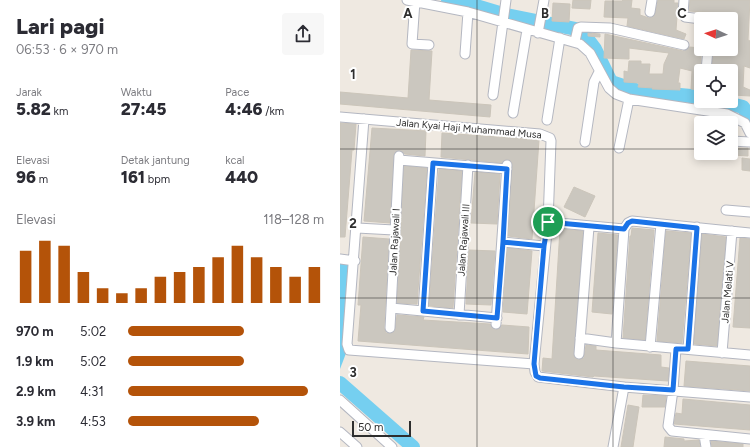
<!DOCTYPE html>
<html lang="id">
<head>
<meta charset="utf-8">
<style>
	body { margin:0; font-family:Figtree,sans-serif; background:#f7f7f7; color:#2b2b33; height:100vh; display:flex; flex-direction:column; font-size:15px; white-space:nowrap }
	* { box-sizing:border-box; margin:0 }
	p { font-size:13px; color:#7c7c81 }
	.icon { flex:none; width:22px; height:22px; fill:none; stroke:currentColor; stroke-width:2; stroke-linecap:round; stroke-linejoin:round }
	.map { position:relative; flex:1; overflow:hidden }
	.sheet { display:flex; flex-direction:column; background:#fff; width:340px }
	.sheet>* { flex:none }
	.needle { width:26px; rotate:273deg }
	.buttons { position:absolute; left:354px; top:12px; display:grid; gap:8px }
	.buttons a { display:grid; place-items:center; width:44px; height:44px; border-radius:4px; background:#fff; box-shadow:0 2px 10px #0003; font-size:20px }
	.scale { position:absolute; left:12px; bottom:10px; width:59px; box-sizing:border-box; padding-left:4px; border:2px solid #2e2e2e; border-top:0; font-size:11px; line-height:14px; white-space:nowrap; color:#2e2e2e; -webkit-text-stroke:3px #fff; paint-order:stroke }
	.pin { position:absolute; display:grid; place-items:center; width:34px; height:34px; color:#fff; margin:-17px; border:2px solid #fff; border-radius:50%; box-shadow:0 1px 4px #0007 }
	.round { display:grid; place-items:center; flex:none; width:42px; height:42px; border-radius:4px; background:#f7f7f7 }
	.head { display:flex; align-items:center; justify-content:space-between; height:68px; padding:0 16px }
	h1 { font-size:22px; font-weight:800; line-height:30px }
	.figures { display:grid; grid-template-columns:repeat(3,1fr); gap:6px; height:68px; padding:4px 16px }
	.figures div { display:grid; align-content:center }
	.figures b { font-size:17px; font-weight:800 }
	.figures small { font-size:11px; font-weight:400 }
	.figures p { font-size:11px }
	.chart { height:112px; padding:8px 16px }
	.chart p { display:flex; justify-content:space-between }
	.chart svg { width:100%; height:72px; margin-top:4px; stroke:#b45309; stroke-width:6 }
	ul { padding:0 16px; list-style:none; font-size:13px }
	li { display:grid; grid-template-columns:64px 48px 1fr; align-items:center; height:30px }
	li i { height:10px; border-radius:5px; background:#b45309 }
	main { display:flex; flex:1; min-height:0 }
	.map>svg:first-child { display:block }
	.water { fill:#75cff0 }
	.lines { fill:none; stroke-linecap:round; stroke-linejoin:round }
	.river { stroke:#75cff0; stroke-width:14 }
	.building { fill:#cbc7bf; stroke:#cbc5ba }
	.minor-casing { stroke:#b4b7c1; stroke-width:11 }
	.minor { stroke:#fff; stroke-width:9 }
	.route-casing { stroke:#fff; stroke-width:8 }
	.route { stroke:#1a73e8; stroke-width:5 }
	.grid { fill:none; stroke:#2e2e2e; stroke-width:1; stroke-opacity:0.55 }
	.labels { text-anchor:middle; stroke-width:4; stroke-linejoin:round; paint-order:stroke }
	.street-label { font-size:10px; fill:#2e2e2e; stroke:#fff }
	.grid-label { font-size:13px; text-anchor:middle; font-weight:bold; fill:#2e2e2e; stroke:#fff; stroke-width:4; stroke-linejoin:round; paint-order:stroke }
</style>
</head>
<body>
<main>
<section class="sheet">
<div class="head"><div><h1>Lari pagi</h1><p>06:53 · 6 × 970 m</p></div><a class="round"><svg class="icon" aria-label="share" viewBox="0 0 24 24"><path d="M12 15V3M7 8l5-5 5 5M5 13v7h14v-7"/></svg></a></div>
<div class="figures">
<div><p>Jarak</p><b>5.82<small> km</small></b></div>
<div><p>Waktu</p><b>27:45</b></div>
<div><p>Pace</p><b>4:46<small> /km</small></b></div>
</div>
<div class="figures">
<div><p>Elevasi</p><b>96<small> m</small></b></div>
<div><p>Detak jantung</p><b>161<small> bpm</small></b></div>
<div><p>kcal</p><b>440</b></div>
</div>
<div class="chart"><p><span>Elevasi</span>118–128 m</p>
<svg viewBox="0 0 160 44" preserveAspectRatio="none"><path d="M5 44V12M15 44V6M25 44V9M35 44V25M45 44V35M55 44V38M65 44V35M75 44V28M85 44V25M95 44V22M105 44V16M115 44V9M125 44V16M135 44V22M145 44V28M155 44V22"/></svg>
</div>
<ul>
<li><b>970 m</b>5:02<i style="width:59%"></i></li>
<li><b>1.9 km</b>5:02<i style="width:59%"></i></li>
<li><b>2.9 km</b>4:31<i style="width:92%"></i></li>
<li><b>3.9 km</b>4:53<i style="width:67%"></i></li>
</ul>
</section>
<div class="map">
<svg width="410" height="447" viewBox="0 0 410 447">
	<rect width="100%" height="100%" fill="#efe9e1"/>
	<path class="water" d="M0,259L15,261L8,348L0,369Z"/>
	<g class="lines">
		<path class="river" d="M108,0L123,2L166,15L236,29L246,37L255,49L271,82L298,91L361,97
			M379,101L403,107L410,119
			M0,383L73,447"/>
	</g>
	<path class="building" d="M233,0H251L250,9L232,8Z
		M283,0H292L291,8L300,9V15L309,18L315,15L318,0H334V3H338L336,30L346,34L344,39L287,26L288,18L264,17L265,1H282Z
		M350,0H410L408,40L410,41V68L404,66L403,87L410,90V96L393,95L395,73L382,71V67L372,66L374,49H395L396,30L391,29V14L349,11Z
		M213,3L230,4L229,22L212,21Z
		M248,33L260,34V37L248,36Z
		M265,34L343,51L349,47L361,48V90L351,89L352,71L340,68L338,83H340V90L312,89L313,88L298,87L299,83L284,82V71L288,72L289,61H301V64H310L309,74H323L324,64L329,53L289,48V59L264,58Z
		M71,50L92,51L89,100L151,105L150,117L0,104V92L68,98Z
		M0,123L16,124L14,150H12L5,237H0Z
		M32,128L86,131L85,156L65,154L60,150L54,153L50,223L24,221Z
		M102,133L199,140L192,239L168,236L172,162L167,159L162,163L101,157Z
		M393,148H408V156L393,155Z
		M402,158L410,159V171L402,170Z
		M64,166L87,168L77,304L57,303Z
		M99,169L122,171L113,308L89,306Z
		M135,172L160,174L157,224L131,223Z
		M234,187L255,196L245,217L224,207Z
		M292,228L314,230L305,340L283,338L290,236H291Z
		M220,229L243,231L234,357L238,360L244,358L246,345L256,346V350L321,355V367L329,368L328,381L254,376L253,377L202,371L203,358L212,359Z
		M326,231L351,233L342,343L317,341Z
		M258,233L278,235L272,314L252,312Z
		M362,234L386,237L377,346L354,344Z
		M23,237L49,239L44,328L46,333H52L55,331L57,315L84,317L83,320L150,324L155,330L159,329L162,325L189,327L188,354L18,341L21,305H18Z
		M400,238L410,239V328L393,327Z
		M167,248L192,251L187,314L163,312Z
		M129,250L155,251L151,305L126,304Z
		M346,361L410,366V391L344,386Z
		M303,395L326,396L325,407H302Z
		M343,399L410,405V430L334,424L336,413L342,414Z
		M288,405L299,407L294,440L293,447H281Z
		M325,437L344,439V441L359,440L360,447H324Z
		M371,441L403,444V447H372Z"/>
	<g class="lines">
		<g class="minor-casing">
			<path id="minor" d="M67,0L128,12L240,44L250,53L269,88L276,94L289,99L387,114L405,123L410,133
				M344,0L343,14L345,17L361,19
				M75,1L72,44L89,45
				M310,12L312,0
				M198,33L204,0
				M235,41L238,28L241,27L270,28L344,45
				M125,54L128,12
				M366,71L368,49
				M153,95L166,0
				M173,113L187,30
				M0,117L200,134L210,138L211,141L208,222L194,364L195,372L198,377L284,387L410,397
				M24,119L7,344L9,350L194,364
				M207,120L220,38
				M391,141L410,142
				M245,142L254,82L259,72
				M279,148L289,99
				M59,160L167,169
				M386,210L410,212
				M208,222L284,229
				M17,228L54,230
				M163,242L204,246
				M0,259L15,261
				M51,308L157,318
				M83,311L93,163
				M119,315L128,165
				M156,324L167,165
				M50,328L59,156
				M240,338L276,343L410,355
				M276,343L284,229L288,223L292,221L410,233
				M310,347L321,224
				M336,349L333,390L328,426L332,431L410,439
				M348,349L357,227
				M382,353L392,231
				M239,354L249,227
				M0,400L52,447
				M0,432L17,447
				M364,435L366,447
				M273,447L284,387"/>
		</g>
		<use href="#minor" class="minor"/>
	</g>
	<g class="lines">
		<g class="route-casing">
			<path id="route" d="M208,222L204,246L163,242L157,318L83,311L93,163L167,169L163,242L204,246L194,364L196,376L200,378L284,387L333,390L336,349H348L357,228L292,221L288,223L284,229L208,222"/>
		</g>
		<use href="#route" class="route"/>
	</g>
	<path class="grid" d="M137,0V447M273,0V447M0,149H361M391,149H410M0,298H410"/>
	<g class="labels">
		<g class="street-label">
			<text transform="translate(129 128) rotate(5)" y="4">Jalan Kyai Haji Muhammad Musa</text>
			<text transform="translate(123 240) rotate(-86)" y="4">Jalan Rajawali III</text>
			<text transform="translate(54 242) rotate(-87)" y="4">Jalan Rajawali I</text>
			<text transform="translate(387 292) rotate(-85)" y="4">Jalan Melati V</text>
		</g>
	</g>
	<g class="grid-label">
		<text x="68" y="18">A</text>
		<text x="205" y="18">B</text>
		<text x="342" y="18">C</text>
		<text x="13" y="79">1</text>
		<text x="13" y="228">2</text>
		<text x="13" y="377">3</text>
	</g>
</svg>
<div class="buttons">
<a><svg class="needle" viewBox="-14 -14 28 28"><path d="M0-13l5 13h-10z" fill="#e53935"/><path d="M0 13l5-13h-10z" fill="#7c7c81"/></svg></a>
<a><svg class="icon" aria-label="locate" viewBox="0 0 24 24"><circle cx="12" cy="12" r="6"/><path d="M12 2v4M12 18v4M2 12h4M18 12h4"/></svg></a>
<a><svg class="icon" aria-label="layers" viewBox="0 0 24 24"><path d="M12 4l9 5-9 5-9-5zM3 14l9 5 9-5"/></svg></a>
</div>
<div class="scale">50 m</div>
<div class="pin" style="left:208px;top:222px;background:#1e9e55"><svg class="icon" aria-label="arrive" viewBox="0 0 24 24"><path d="M6 21V4h12l-3 4 3 4H6"/></svg></div>
</div>
</main>
</body>
</html>
